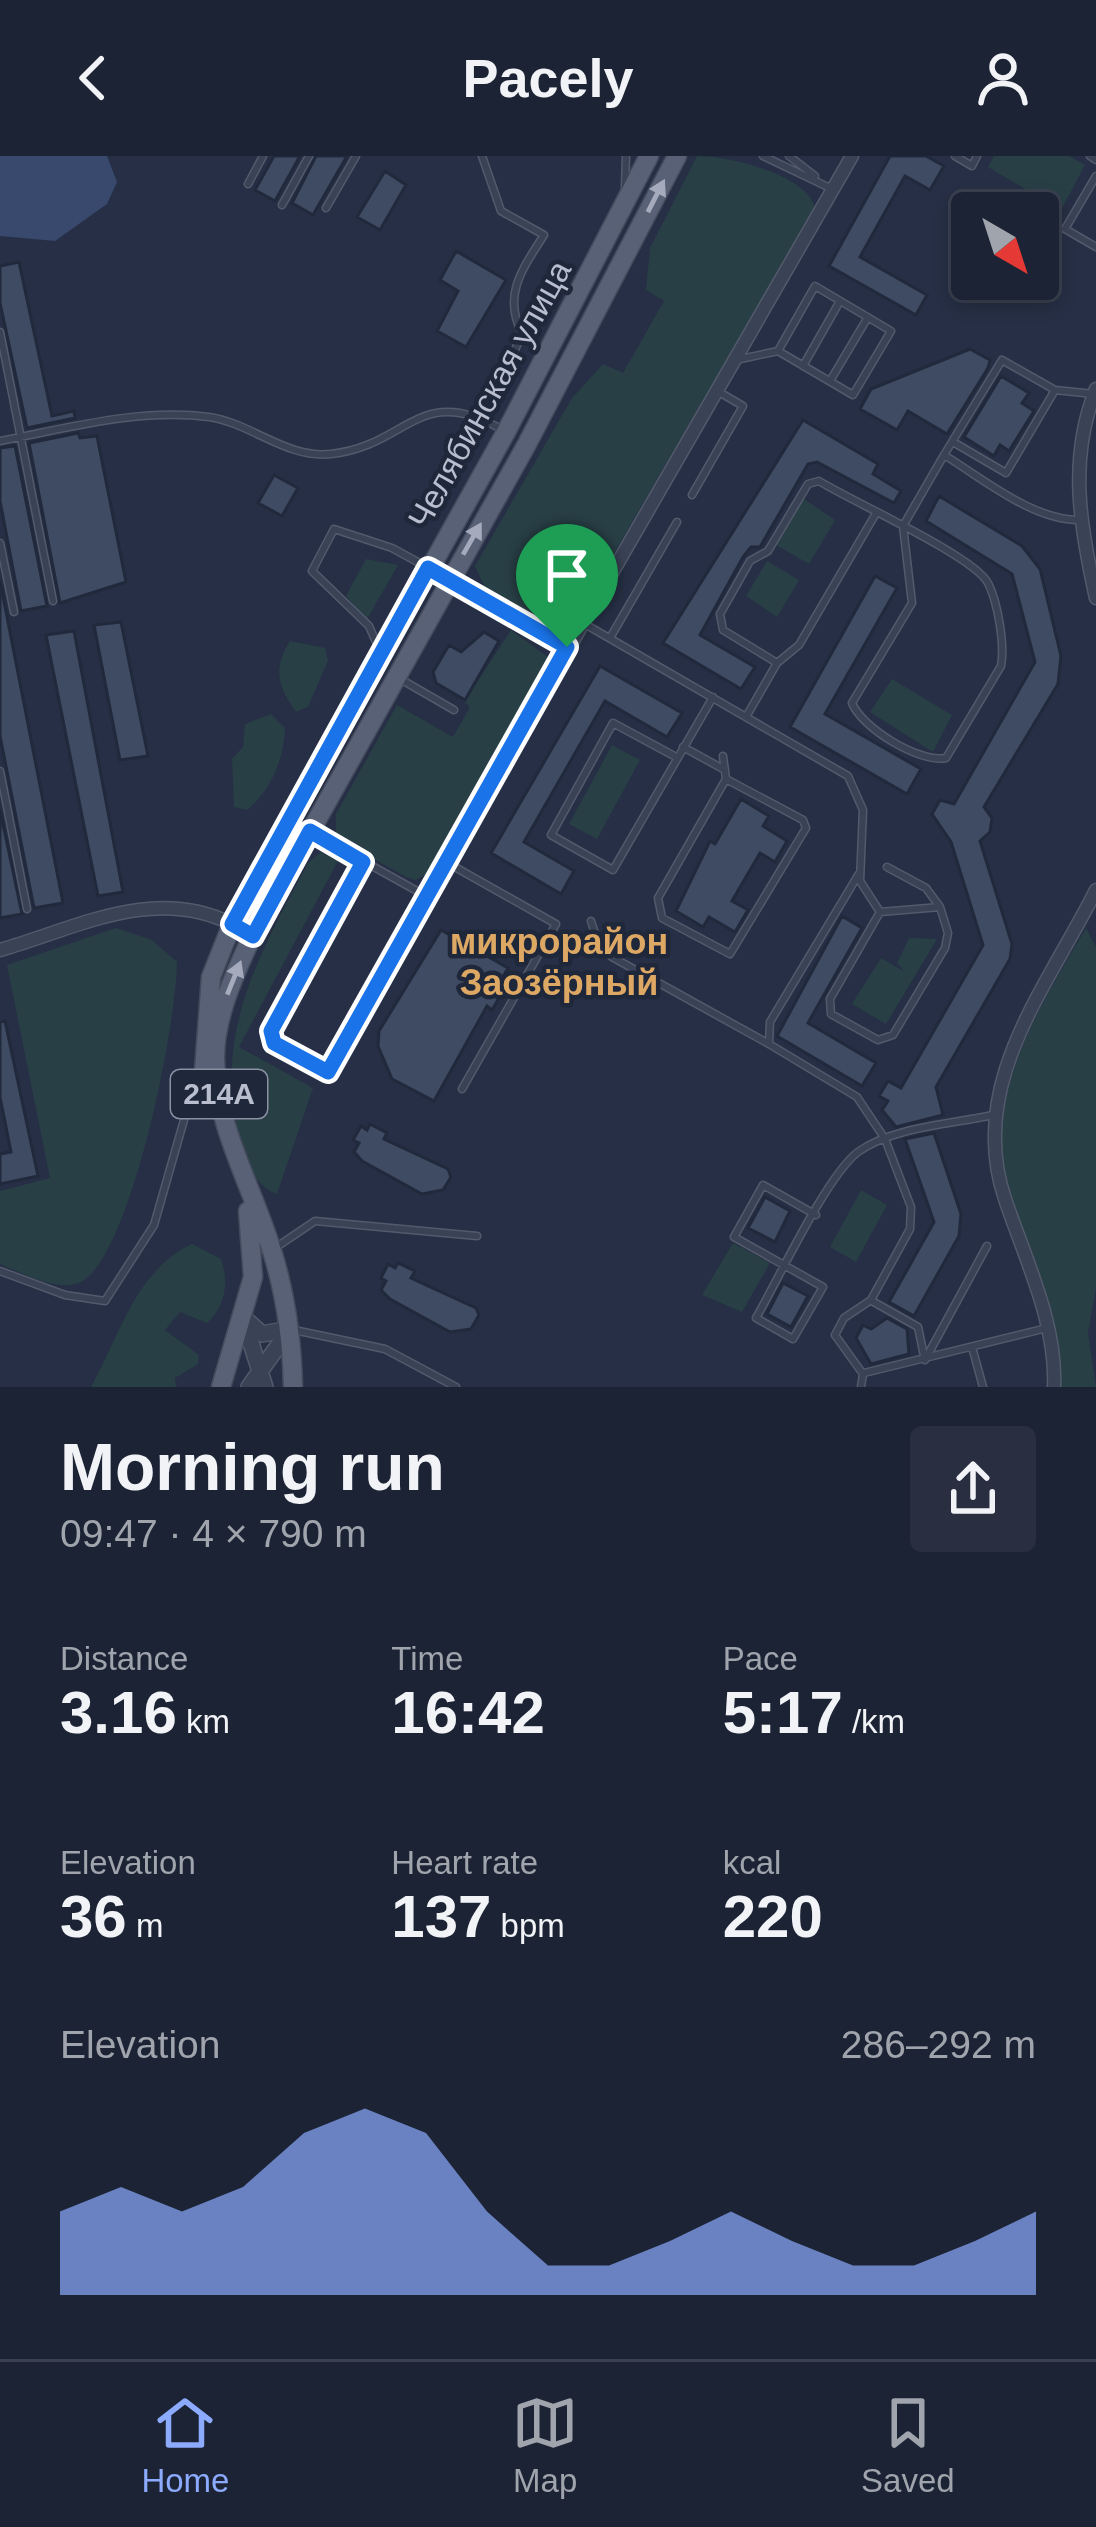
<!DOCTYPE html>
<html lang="en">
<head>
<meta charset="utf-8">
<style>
	body { margin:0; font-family:Helvetica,sans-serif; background:#292f40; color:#f1f3f6; height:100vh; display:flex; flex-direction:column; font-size:45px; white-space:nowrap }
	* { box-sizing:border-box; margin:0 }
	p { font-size:39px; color:#a0a4ac }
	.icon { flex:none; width:66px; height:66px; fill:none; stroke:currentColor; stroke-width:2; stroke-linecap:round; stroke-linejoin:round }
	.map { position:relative; height:1231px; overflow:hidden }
	.side { display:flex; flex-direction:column; background:#1c2334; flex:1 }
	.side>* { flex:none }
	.needle { width:78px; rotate:141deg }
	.buttons { position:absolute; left:951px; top:36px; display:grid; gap:24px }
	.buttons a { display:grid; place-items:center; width:108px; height:108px; border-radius:12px; background:#1c2334; box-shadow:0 6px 18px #0003,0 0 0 3px #3a404f; font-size:60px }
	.pin { position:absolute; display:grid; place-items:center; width:102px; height:102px; color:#fff; margin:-123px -51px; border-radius:50% 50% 50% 0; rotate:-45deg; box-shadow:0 0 12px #0007 }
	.pin .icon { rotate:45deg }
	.round { display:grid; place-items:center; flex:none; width:126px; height:126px; border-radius:12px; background:#292f40 }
	.headline { display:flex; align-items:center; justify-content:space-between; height:204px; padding:0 60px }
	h1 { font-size:66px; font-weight:700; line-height:90px }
	.stats { display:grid; grid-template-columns:repeat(3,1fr); gap:18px; height:204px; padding:12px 60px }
	.stats div { display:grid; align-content:center }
	.stats b { font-size:60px; font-weight:700 }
	.stats small { font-size:33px; font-weight:400 }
	.stats p { font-size:33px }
	.chart { height:336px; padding:24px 60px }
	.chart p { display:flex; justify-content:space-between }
	.chart svg { width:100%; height:216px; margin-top:12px; fill:#8cabff; opacity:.7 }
	header { display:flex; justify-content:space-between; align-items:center; height:156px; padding:0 60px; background:#1c2334; font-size:54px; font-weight:700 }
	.menu { display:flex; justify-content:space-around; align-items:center; height:168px; border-top:3px solid #3a404f; background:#1c2334; font-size:33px; color:#a0a4ac }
	.menu a { display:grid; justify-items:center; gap:6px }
	.menu .active { color:#8cabff }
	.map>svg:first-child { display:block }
	.green { fill:#283f46 }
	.water { fill:#38496d }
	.building { fill:#3f4a63; stroke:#21293c; stroke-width:3 }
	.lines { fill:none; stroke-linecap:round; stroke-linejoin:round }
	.service-casing { stroke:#535a6c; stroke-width:9 }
	.minor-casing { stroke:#535a6c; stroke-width:15 }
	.tertiary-casing { stroke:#535a6c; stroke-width:18 }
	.primary-casing { stroke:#444b5e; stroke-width:21 }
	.service { stroke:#3a4255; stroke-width:6 }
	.minor { stroke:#3a4255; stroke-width:12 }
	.tertiary { stroke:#3a4255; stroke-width:15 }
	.primary { stroke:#586175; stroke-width:18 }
	.oneway { fill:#a5abbc }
	.route-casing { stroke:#fff; stroke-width:24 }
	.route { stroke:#1a73e8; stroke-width:15 }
	.labels { text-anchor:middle; stroke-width:9; stroke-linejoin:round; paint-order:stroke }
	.shield { fill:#1f273a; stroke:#8a91a2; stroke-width:3 }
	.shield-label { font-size:30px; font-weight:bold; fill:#b8bece }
	.street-label { font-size:33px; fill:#b8bece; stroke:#1f273a }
	.neighbourhood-label { font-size:36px; font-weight:bold; fill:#dda764; stroke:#1f273a }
</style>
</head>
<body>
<header><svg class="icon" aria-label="back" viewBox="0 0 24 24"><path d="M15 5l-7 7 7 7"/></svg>Pacely<svg class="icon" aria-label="person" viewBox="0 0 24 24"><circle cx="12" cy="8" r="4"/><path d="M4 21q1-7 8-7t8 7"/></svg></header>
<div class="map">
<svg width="1096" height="1231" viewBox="0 0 1096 1231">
	<rect width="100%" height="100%" fill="#262f45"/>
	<path class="green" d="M697,0C728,0 807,18 815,52L572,469L556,472L485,432L475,410L572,242L603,208L623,217L664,145L646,134L650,92Z
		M994,0H1069L1085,9L1061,54L988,11Z
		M804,343L835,364L809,408L776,389Z
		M366,403L398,409L366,465L346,440Z
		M767,405L799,424L777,461L746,440Z
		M511,474L552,504L430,717L415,724L406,721L344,686L336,677V658L397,549L453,581L470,551L464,546Z
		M290,485L325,492L328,505L308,551L296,556C277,530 273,512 290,485Z
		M892,523L952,559L933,596L870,556Z
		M271,558L285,572C284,604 271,634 247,654L234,651L232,603L243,591L245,568Z
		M612,589L640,604L597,683L569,668Z
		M321,696L339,703L239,891L313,932L277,1038C255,1030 247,1008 241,987C211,880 259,799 308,707Z
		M116,772L152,784L177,806C176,870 135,1080 87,1122C65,1141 23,1117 0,1108V1035L50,1022L7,809Z
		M1086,772L1096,791V1132L1088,1177L1096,1231H1059C1043,1168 993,1016 1002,958C1013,893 1053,828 1086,772Z
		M909,782L937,783L886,868L852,848L881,802L905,816L897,807Z
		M861,1034L887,1049L856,1106L830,1091Z
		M733,1087L770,1107L742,1156L702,1139Z
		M192,1088L221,1103C229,1125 226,1150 207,1167L180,1156L165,1174L199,1199L198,1208L175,1222L176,1231H91C120,1179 135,1115 192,1088Z"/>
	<path class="water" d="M0,0H107L117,26L107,48L55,85L0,80Z"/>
	<path class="building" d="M274,0H300L275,45L255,34Z
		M316,0H347L313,59L292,47Z
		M890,0H926L944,10L930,34L905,20L860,101L927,139L916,159L829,110Z
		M385,15L406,29L380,74L357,61Z
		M456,95L506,124L466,191L437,175L458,135L440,124Z
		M19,106L52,260L74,255L75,262L27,272L0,147V110Z
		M970,193L990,204L988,212L947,278L908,255L897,274L860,253L871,233Z
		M1001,220L1029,237L1022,247L1034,255L1009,295L1000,289L994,300L964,281Z
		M803,264L878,308L873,318L901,335L894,347L817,306L808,308L760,391H751L743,401L700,479L755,511L741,533L663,487Z
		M78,277L80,282L97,280L126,426L60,447L29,287Z
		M15,290L47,450L21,455L0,345V292Z
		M274,319L298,332L282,360L258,347Z
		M939,340L1022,390L1040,413L1061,500L1058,528L984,651L992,662L990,676L980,685L1012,788L1010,803L936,931L943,959L896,971L882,954L888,945L879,940L888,925L901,932L983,789L951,686L932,658L940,644L954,648L1035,506L1012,418L926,365Z
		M875,420L897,432L825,558L921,613L907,638L790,571Z
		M0,425L63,747L34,752L0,580Z
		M121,466L148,600L120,604L94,469Z
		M74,475L123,736L98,740L46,479Z
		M484,476L499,485L465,544L436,527L433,516L449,489L461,496Z
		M600,510L682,557L667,581L605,545L524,686L574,715L561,738L491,697Z
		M741,643L769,660L763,670L787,685L775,706L760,697L732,745L748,754L735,776L709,761L703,771L676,755L710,685L715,688Z
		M0,654L22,758L0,762Z
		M842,760L862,772L808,867L876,907L862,930L777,880Z
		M441,774L508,812L493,839L499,842L492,854L487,850L434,945L392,923L378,890L379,875Z
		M5,865L38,1020L0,1028V998L11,996L0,941V866Z
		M370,968L387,977L384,983L448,1013L451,1021L443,1034L422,1038L362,1005L354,996L359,987L353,984L361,970L367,974Z
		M934,977L961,1058L959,1080L914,1160L889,1146L934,1066L905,983Z
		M765,1041L790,1055L775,1086L748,1072Z
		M398,1107L415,1115L411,1122L476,1152L479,1159L471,1173L450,1176L390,1143L381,1134L386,1125L381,1122L388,1108L395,1112Z
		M783,1127L808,1140L791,1171L767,1158Z
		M887,1162L907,1173L909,1198L871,1208L856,1182L863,1169L871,1173Z"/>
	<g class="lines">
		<g class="service-casing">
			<path id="service" d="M482,0L501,55L544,79C523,112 502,139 522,177L486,264
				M763,0L830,32
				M789,0L815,20
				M955,0L972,10L977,0
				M1090,0L1096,4
				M1096,20L1065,73L1096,91
				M248,28L263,0
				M625,32L626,0
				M282,49L309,0
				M326,52L356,0
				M0,176L53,445
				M736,204L778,195L853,239L891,175L815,130L778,195
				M803,210L840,145
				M830,225L868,161
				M0,285C68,272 140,252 209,261C251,267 287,303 331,298C407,290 419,226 501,273
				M953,286L1006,317L1055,234
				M944,299L1002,204L1055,234L1094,238
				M692,339L743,250L719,236
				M0,387L14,456
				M583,467L848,620L863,654L860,725L880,756
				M610,482L677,366
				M379,493L369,470L312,415L334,373L392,392L425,410
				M777,507L723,474L720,458L750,405L768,395L808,328L819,325C851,345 974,400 988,427C998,447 1005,489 1001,510L946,602C919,607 862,572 852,547L912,447L903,370L944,299C984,323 1033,365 1081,364
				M402,524L454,554
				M746,561L777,507L799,489L875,359
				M683,591L725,614
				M723,600L726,623L658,742L662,762L730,798L806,672L803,664L726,623
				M676,601L613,567L551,679L613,714L713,541
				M0,615L27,753
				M313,677L426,740L328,916L274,887L270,879L363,706
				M446,706L556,768L462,933
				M887,711L926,732L940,751
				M860,716L770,866L769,888L857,941L885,983L911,1051L910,1073L871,1144L844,1162L835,1179L863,1218L861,1231
				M940,751L948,777L945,792L893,879L878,884L831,858L830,843L880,756Z
				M591,765L597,784L612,801L769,888
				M816,1059L763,1029L734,1081L823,1131L793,1183L756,1162C778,1124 827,1019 858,996C892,971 952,968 993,959
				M275,1092L315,1065L477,1080
				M0,1115L65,1139L105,1145L154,1069L198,915
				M872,1145L918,1171L924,1200
				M294,1174L385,1193L456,1231
				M972,1191L983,1231
				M925,1204L987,1090
				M864,1217L1047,1172"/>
		</g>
		<g class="minor-casing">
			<path id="minor" d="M1096,233C1068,303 1080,370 1096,442
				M448,424L567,491
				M426,740L852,0
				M0,794C77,772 153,729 232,768
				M1054,1231C1057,1167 1025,1103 1005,1043C966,928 1047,832 1096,734"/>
		</g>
		<g class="tertiary-casing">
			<path id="tertiary" d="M243,1162L265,1231
				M244,1162L262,1178L290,1173
				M249,1231L290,1173"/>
		</g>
		<g class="primary-casing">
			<path id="primary" d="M204,915L211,821L232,768L506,276L649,0
				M221,1231L253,1121L248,1055
				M293,1231C292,1184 286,1140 272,1095C253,1032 215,969 215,902C215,859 235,818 252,780L527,288L677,0"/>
		</g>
		<use href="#service" class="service"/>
		<use href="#minor" class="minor"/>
		<use href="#tertiary" class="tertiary"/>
		<use href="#primary" class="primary"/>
	</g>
	<defs><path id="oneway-solid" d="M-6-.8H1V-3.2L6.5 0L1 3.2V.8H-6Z" transform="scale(3)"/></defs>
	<g class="oneway">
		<use href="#oneway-solid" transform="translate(656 40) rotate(-63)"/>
		<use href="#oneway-solid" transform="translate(472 383) rotate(-60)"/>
		<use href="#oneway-solid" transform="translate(234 822) rotate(-68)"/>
	</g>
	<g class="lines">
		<g class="route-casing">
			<path id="route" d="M428,412L567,491L328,916L274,887L271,875L363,706L310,675L253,780L232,768Z"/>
		</g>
		<use href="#route" class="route"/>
	</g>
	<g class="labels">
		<rect class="shield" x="171" y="914" width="96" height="48" rx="9"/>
		<g class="shield-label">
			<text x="219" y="948">214А</text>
		</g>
		<g class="street-label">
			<text transform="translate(489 238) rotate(-61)" y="12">Челябинская улица</text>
		</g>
		<g class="neighbourhood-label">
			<text x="559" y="798">микрорайон<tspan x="559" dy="41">Заозёрный</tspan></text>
		</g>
	</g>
</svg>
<div class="buttons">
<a><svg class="needle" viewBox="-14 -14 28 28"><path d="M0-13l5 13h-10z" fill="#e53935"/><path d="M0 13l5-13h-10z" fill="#a0a4ac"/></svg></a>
</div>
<div class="pin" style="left:567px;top:491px;background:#1e9e55"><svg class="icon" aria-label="arrive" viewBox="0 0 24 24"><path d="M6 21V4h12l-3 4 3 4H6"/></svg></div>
</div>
<section class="side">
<div class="headline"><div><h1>Morning run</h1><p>09:47 · 4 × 790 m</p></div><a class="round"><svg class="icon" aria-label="share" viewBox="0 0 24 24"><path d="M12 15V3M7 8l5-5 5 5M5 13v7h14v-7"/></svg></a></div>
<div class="stats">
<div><p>Distance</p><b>3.16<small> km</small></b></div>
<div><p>Time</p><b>16:42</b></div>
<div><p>Pace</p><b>5:17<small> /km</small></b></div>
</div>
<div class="stats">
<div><p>Elevation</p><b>36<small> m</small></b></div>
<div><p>Heart rate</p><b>137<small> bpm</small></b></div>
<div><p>kcal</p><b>220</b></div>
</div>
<div class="chart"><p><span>Elevation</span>286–292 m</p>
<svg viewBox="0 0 160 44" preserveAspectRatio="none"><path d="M0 44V27L10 22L20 27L30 22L40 11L50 6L60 11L70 27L80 38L90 38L100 33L110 27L120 33L130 38L140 38L150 33L160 27V44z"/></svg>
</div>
</section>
<nav class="menu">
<a class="active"><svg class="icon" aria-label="home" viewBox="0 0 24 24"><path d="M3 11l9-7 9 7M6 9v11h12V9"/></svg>Home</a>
<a><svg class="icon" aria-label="map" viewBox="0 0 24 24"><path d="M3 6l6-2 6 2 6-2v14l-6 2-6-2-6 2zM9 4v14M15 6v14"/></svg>Map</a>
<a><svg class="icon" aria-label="saved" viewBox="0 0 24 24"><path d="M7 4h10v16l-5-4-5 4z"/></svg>Saved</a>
</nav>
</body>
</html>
